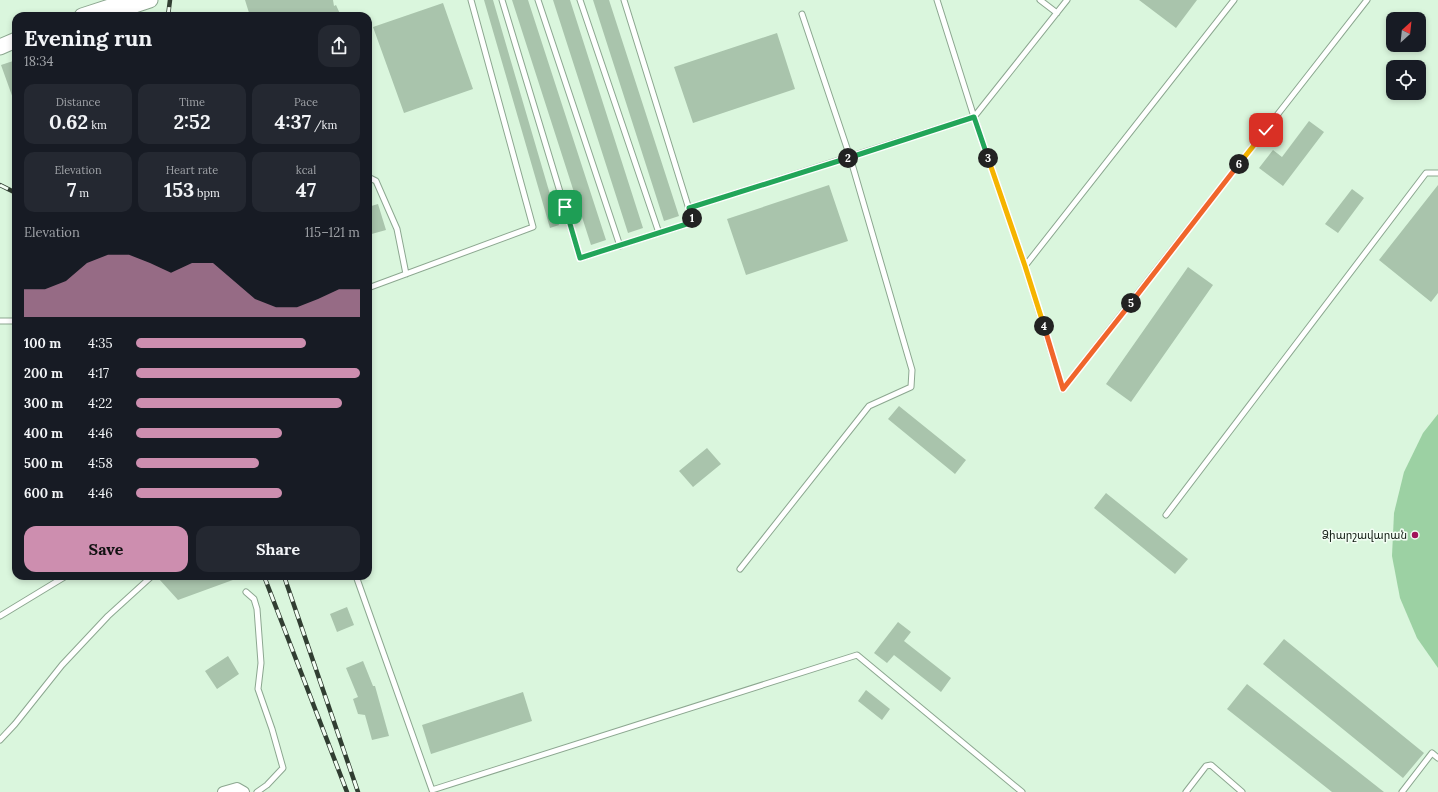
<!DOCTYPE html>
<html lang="en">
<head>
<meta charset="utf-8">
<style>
	body { margin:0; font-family:Lora,"Noto Sans Armenian",serif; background:#242831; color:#f1f3f6; height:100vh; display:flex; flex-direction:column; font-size:15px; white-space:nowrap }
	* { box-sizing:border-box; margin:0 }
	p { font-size:13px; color:#9ea1a6 }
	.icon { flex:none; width:22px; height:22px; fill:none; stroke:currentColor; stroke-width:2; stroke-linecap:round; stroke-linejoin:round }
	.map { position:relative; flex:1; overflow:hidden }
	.drawer { position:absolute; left:12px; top:12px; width:360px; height:568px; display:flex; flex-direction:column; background:#171b24; border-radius:12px; box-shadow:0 2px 6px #0003 }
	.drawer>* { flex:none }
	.needle { width:26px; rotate:27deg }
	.tools { position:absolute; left:1386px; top:12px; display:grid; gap:8px }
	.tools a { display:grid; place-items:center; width:40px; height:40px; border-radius:8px; background:#171b24; box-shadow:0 2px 6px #0003; font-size:20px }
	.pin { position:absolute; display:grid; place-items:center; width:34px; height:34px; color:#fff; margin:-17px; border-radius:8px; box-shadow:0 2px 6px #0006 }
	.km { position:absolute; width:20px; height:20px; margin:-10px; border-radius:50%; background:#222; color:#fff; font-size:11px; line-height:20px; text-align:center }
	.round { display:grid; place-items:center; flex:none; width:42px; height:42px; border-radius:12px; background:#242831 }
	.head { display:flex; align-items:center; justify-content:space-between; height:68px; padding:0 12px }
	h1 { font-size:22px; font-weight:700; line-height:30px }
	.stats { display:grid; grid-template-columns:repeat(3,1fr); gap:6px; height:68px; padding:4px 12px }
	.stats div { display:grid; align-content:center; border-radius:10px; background:#242831; text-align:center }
	.stats b { font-size:20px; font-weight:700 }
	.stats small { font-size:11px; font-weight:400 }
	.stats p { font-size:11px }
	.chart { height:112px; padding:8px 12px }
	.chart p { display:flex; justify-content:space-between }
	.chart svg { width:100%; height:72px; margin-top:4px; fill:#cd8eaf; opacity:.7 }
	.button { display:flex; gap:8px; margin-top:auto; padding:8px 12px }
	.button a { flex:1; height:46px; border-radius:12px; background:#cd8eaf; color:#111; font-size:16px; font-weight:700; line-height:46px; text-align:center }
	.button a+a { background:#242831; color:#f1f3f6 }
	ul { padding:0 12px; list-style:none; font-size:13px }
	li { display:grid; grid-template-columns:64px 48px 1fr; align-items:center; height:30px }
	li i { height:10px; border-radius:5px; background:#cd8eaf }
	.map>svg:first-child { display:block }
	.park { fill:#9cd1a3 }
	.building { fill:#a9c4ac }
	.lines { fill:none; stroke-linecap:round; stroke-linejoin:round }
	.service-casing { stroke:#8ca790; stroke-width:7 }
	.minor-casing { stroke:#8ca790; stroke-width:12 }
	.secondary-casing { stroke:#8ca790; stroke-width:17 }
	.service { stroke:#fff; stroke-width:5 }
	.minor { stroke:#fff; stroke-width:10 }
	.secondary { stroke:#fff; stroke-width:15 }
	.rail-casing { stroke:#313e32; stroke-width:4.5 }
	.rail { stroke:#f3fef4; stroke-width:3; stroke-dasharray:9; stroke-linecap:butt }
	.split-1-casing { stroke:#fff; stroke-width:8 }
	.split-2-casing { stroke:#fff; stroke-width:8 }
	.split-3-casing { stroke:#fff; stroke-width:8 }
	.split-4-casing { stroke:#fff; stroke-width:8 }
	.split-5-casing { stroke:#fff; stroke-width:8 }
	.split-6-casing { stroke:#fff; stroke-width:8 }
	.split-7-casing { stroke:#fff; stroke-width:8 }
	.split-1 { stroke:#22a559; stroke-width:5 }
	.split-2 { stroke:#22a559; stroke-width:5 }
	.split-3 { stroke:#22a559; stroke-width:5 }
	.split-4 { stroke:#f5b400; stroke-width:5 }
	.split-5 { stroke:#f0652b; stroke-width:5 }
	.split-6 { stroke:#f0652b; stroke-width:5 }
	.split-7 { stroke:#f5b400; stroke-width:5 }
	.poi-dot { fill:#a11259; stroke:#f3fef4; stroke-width:1.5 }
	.labels { text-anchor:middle; stroke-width:3; stroke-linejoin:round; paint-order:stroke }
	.poi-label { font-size:11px; fill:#0f1910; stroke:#f3fef4; text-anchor:end }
</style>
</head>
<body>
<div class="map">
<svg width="1438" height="792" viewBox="0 0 1438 792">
	<rect width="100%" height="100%" fill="#daf6dd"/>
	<path class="park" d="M1438,414V668L1417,638L1400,598L1392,556L1394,513L1404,472L1423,433Z"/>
	<path class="building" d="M245,0H333L334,6L336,5L341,16H250Z
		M484,0H493L559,225L550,228Z
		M512,0H528L606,240L591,245Z
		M553,0H570L643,228L628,233Z
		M593,0H609L679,216L664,221Z
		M1139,0H1197L1176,28Z
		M443,3L473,89L404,113L373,27Z
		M777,33L795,89L693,123L674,67Z
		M16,60V104H15L1,65Z
		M1309,121L1324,132L1283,186L1259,168L1273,150L1282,157Z
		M829,185L848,241L746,275L727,219Z
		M1438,185V293L1431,302L1379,260Z
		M1352,189L1364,198L1338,233L1325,224Z
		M378,204L386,230L368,235V207Z
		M1188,267L1213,285L1131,402L1106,384Z
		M899,406L966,460L955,474L888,419Z
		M707,448L721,464L693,487L679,471Z
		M1106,493L1188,559L1175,574L1094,508Z
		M166,576H241V577L178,600L159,579Z
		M347,607L354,625L337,632L330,614Z
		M898,622L911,632L904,641L951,678L941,692L894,655L887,663L874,653Z
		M1284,639L1424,753L1403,778L1263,664Z
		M228,656L239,674L217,689L205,671Z
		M363,661L373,686H375L389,736L372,740L365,715L358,714L353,699L358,697L346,668Z
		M1247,684L1384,792H1332L1227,709Z
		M866,690L890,709L882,720L858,701Z
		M523,692L532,721L431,754L422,725Z"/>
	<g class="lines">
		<g class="service-casing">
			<path id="service" d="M502,0L580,258L693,222L624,0
				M538,0L620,246
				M580,0L659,233
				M937,0L974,117L1025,266L1063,389L1367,0
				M1040,0L1057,13
				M115,16V12
				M368,177L376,181L397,229L406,274
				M689,208L974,117L1067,0
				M1025,266L1234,0
				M368,288L533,227L471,0
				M0,321H16
				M1166,515L1426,173H1438
				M740,569L869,406L911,387L912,370L850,157L802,14
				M356,576L432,790L857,655L1022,792
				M246,592L254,599L257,609L261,663L258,689L272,729L283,768L267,785L257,792
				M0,616L66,576
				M0,740L15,724L62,665L108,616L152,576
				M1186,792L1206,766L1211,765L1242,792
				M1402,792L1432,753L1438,758"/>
		</g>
		<g class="minor-casing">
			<path id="minor" d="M223,792L237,788L244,792"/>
		</g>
		<g class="secondary-casing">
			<path id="secondary" d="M123,9L150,0
				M82,16L131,0
				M0,47L16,40"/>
		</g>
		<use href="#service" class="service"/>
		<use href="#minor" class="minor"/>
		<use href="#secondary" class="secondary"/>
		<g class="rail-casing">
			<path id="rail" d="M168,16L170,0
				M0,185L16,193
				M264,576L347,792
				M284,576L358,792"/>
		</g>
		<use href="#rail" class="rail"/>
	</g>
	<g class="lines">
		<g class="split-1-casing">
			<path id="split-1" d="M565,207L580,258L693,222L692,218"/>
		</g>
		<g class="split-2-casing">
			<path id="split-2" d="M692,218L689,208L848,158"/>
		</g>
		<g class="split-3-casing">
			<path id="split-3" d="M848,158L974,117L988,158"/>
		</g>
		<g class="split-4-casing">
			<path id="split-4" d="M988,158L1025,266L1044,326"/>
		</g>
		<g class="split-5-casing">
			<path id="split-5" d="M1044,326L1063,389L1131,303"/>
		</g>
		<g class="split-6-casing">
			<path id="split-6" d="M1131,303L1239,164"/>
		</g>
		<g class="split-7-casing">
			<path id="split-7" d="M1239,164L1266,130"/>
		</g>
		<use href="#split-1" class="split-1"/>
		<use href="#split-2" class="split-2"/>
		<use href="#split-3" class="split-3"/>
		<use href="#split-4" class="split-4"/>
		<use href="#split-5" class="split-5"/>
		<use href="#split-6" class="split-6"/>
		<use href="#split-7" class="split-7"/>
	</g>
	<circle class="poi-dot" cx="1415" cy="535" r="4"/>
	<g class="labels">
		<g class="poi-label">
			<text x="1407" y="539">Ձիարշավարան</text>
		</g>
	</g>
</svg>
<div class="tools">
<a><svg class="needle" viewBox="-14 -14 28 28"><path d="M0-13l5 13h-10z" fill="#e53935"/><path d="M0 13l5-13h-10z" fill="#9ea1a6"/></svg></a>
<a><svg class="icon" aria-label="locate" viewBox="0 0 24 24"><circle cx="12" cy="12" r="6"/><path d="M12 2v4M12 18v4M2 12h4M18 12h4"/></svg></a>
</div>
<div class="pin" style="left:565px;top:207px;background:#1e9e55"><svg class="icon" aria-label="arrive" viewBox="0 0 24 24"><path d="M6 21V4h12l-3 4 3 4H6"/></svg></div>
<div class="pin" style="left:1266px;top:130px;background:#d93025"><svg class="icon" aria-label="check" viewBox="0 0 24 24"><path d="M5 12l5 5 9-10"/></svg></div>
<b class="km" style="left:692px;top:218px">1</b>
<b class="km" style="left:848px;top:158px">2</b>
<b class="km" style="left:988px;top:158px">3</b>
<b class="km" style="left:1044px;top:326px">4</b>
<b class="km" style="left:1131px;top:303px">5</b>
<b class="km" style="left:1239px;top:164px">6</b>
<section class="drawer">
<div class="head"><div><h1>Evening run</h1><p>18:34</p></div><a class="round"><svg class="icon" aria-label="share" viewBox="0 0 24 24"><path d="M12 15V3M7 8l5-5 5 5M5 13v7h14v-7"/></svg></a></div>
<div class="stats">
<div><p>Distance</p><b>0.62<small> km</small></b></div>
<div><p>Time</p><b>2:52</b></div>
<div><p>Pace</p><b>4:37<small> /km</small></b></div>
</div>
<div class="stats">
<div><p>Elevation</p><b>7<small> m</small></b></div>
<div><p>Heart rate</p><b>153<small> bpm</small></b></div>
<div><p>kcal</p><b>47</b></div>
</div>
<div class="chart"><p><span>Elevation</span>115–121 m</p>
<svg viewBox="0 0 160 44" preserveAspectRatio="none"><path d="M0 44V27L10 27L20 22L30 11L40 6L50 6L60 11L70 17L80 11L90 11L100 22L110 33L120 38L130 38L140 33L150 27L160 27V44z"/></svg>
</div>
<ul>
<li><b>100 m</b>4:35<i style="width:76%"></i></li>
<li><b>200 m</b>4:17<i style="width:100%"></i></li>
<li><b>300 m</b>4:22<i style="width:92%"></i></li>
<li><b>400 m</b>4:46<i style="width:65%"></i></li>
<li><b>500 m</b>4:58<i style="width:55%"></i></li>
<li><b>600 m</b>4:46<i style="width:65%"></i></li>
</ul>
<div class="button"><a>Save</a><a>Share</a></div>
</section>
</div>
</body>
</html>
